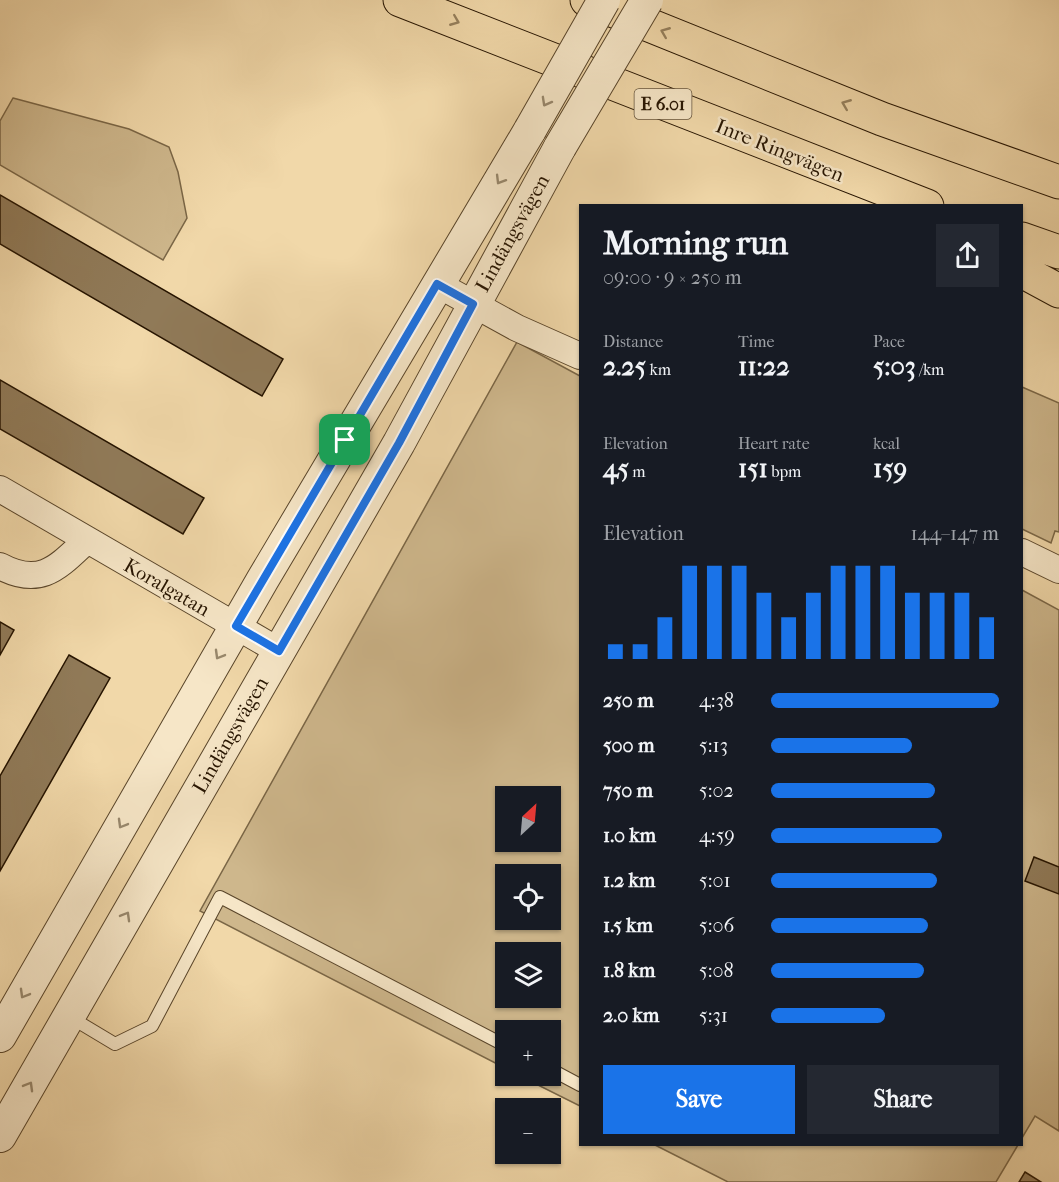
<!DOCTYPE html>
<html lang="en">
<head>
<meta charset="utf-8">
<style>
	body { margin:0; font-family:"IM FELL French Canon",serif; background:#242831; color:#f1f3f6; height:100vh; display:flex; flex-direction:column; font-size:22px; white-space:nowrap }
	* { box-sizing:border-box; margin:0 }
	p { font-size:20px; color:#9ea1a6 }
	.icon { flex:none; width:33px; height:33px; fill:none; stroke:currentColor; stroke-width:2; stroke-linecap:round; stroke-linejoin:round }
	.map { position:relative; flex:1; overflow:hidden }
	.drawer { position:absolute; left:579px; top:204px; width:444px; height:942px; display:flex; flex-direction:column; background:#171b24; border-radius:0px; box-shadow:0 2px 4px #0004 }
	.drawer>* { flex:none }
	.needle { width:39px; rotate:26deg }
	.tools { position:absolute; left:495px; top:786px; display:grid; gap:12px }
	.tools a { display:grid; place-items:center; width:66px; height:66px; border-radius:0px; background:#171b24; box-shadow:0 2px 4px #0004; font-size:30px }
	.pin { position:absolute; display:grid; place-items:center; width:51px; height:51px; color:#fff; margin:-26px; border-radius:12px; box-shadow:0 3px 9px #0006 }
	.round { display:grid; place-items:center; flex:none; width:63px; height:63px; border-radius:0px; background:#242831 }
	.head { display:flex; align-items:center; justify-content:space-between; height:102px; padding:0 24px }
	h1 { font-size:33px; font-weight:800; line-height:45px }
	.stats { display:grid; grid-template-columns:repeat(3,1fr); gap:9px; height:102px; padding:6px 24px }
	.stats div { display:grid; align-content:center }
	.stats b { font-size:26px; font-weight:800 }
	.stats small { font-size:16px; font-weight:400 }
	.stats p { font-size:16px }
	.chart { height:168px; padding:12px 24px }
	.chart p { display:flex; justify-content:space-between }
	.chart svg { width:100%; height:108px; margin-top:6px; stroke:#1a73e8; stroke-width:6 }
	.action { display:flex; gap:12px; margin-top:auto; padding:12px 24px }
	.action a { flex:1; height:69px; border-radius:0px; background:#1a73e8; color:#fff; font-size:24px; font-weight:800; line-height:69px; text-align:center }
	.action a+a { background:#242831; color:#f1f3f6 }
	ul { padding:0 24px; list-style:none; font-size:20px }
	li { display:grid; grid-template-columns:96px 72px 1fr; align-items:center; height:45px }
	li i { height:15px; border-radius:8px; background:#1a73e8 }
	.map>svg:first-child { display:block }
	.green { fill:#ceb78c; stroke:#7a6646; stroke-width:1.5; fill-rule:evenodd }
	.building { fill:#907a58; stroke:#261400; stroke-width:1.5 }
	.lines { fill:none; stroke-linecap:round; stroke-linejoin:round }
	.service-casing { stroke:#59452a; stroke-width:14 }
	.minor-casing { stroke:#59452a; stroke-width:28 }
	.tertiary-casing { stroke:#59452a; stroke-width:34 }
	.motorway-casing { stroke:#261400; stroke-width:35 }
	.service { stroke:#f6e6c7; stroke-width:12 }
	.minor { stroke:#f6e6c7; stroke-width:26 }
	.tertiary { stroke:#f6e6c7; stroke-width:32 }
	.motorway { stroke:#f1d8a9; stroke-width:33 }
	.tertiary-bridge-casing { stroke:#59452a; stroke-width:34; stroke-linecap:butt }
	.tertiary-bridge { stroke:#f6e6c7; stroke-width:32 }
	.oneway { stroke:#96805d }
	.oneway2 { stroke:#98886d }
	.route-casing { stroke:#fff; stroke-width:12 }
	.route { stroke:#1a73e8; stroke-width:8 }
	.labels { text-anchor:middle; stroke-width:5; stroke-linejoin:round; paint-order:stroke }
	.shield { fill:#f6e6c7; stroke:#64533c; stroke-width:1.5 }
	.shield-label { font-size:18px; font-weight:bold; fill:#261400 }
	.street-label { font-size:20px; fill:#261400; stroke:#f6e6c7 }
</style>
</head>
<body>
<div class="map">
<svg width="1059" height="1182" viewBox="0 0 1059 1182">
	<rect width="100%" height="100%" fill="#f1d8a9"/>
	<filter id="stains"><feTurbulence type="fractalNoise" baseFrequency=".00333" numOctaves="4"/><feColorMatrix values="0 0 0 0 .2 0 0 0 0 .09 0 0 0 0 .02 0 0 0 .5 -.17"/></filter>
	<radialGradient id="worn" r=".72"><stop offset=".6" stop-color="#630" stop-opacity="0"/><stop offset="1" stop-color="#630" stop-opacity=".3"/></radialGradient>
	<path class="green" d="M13,98L129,129L169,147L178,172L187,218L163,260L0,165V121Z
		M517,342L580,376V1106L520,1076H550V1030H506L505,1068L200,911ZM506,796H550V842H506ZM506,874H550V920H506ZM506,952H550V998H506Z
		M1022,387L1059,403V532L1055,531L1051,543L1022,529Z
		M1022,590L1059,610V1131L1035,1116L1022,1138Z
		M655,1145H1018L996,1182H728Z"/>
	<path class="building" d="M0,195L283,359L262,396L0,244Z
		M0,380L204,498L183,534L0,429Z
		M0,622L14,630L0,655Z
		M69,655L110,678L0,871V776Z
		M1034,857L1059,867V894L1025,881Z
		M1025,1172L1041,1182H1019Z"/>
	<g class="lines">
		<g class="service-casing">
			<path id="service" d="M70,1017L115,1044L152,1026L220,897L506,1046
				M550,1069L580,1085"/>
		</g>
		<g class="minor-casing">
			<path id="minor" d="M437,284L517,328L580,356
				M0,489L279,651
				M1022,552L1059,570
				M0,566C41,588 58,567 87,540"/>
		</g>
		<g class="tertiary-casing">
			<path id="tertiary" d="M0,1036L263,579L530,130
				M0,1136L399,443L560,147"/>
		</g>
		<g class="motorway-casing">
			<path id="motorway" d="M400,0L927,206
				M587,0L882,119L1059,182
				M1022,239L1059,252
				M1022,271L1059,291"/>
		</g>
		<use href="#service" class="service"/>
		<use href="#minor" class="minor"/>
		<use href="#tertiary" class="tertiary"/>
		<use href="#motorway" class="motorway"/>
		<g class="tertiary-bridge-casing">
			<path id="tertiary-bridge" d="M530,130L604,0
				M560,147L647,0"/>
		</g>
		<use href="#tertiary-bridge" class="tertiary-bridge"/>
	</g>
	<defs><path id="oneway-chevron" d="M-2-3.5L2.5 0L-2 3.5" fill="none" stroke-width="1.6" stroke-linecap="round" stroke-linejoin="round" transform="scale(1.5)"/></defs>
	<g class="oneway">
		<use href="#oneway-chevron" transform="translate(455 21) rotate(22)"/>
		<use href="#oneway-chevron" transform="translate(665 32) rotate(-158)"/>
		<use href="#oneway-chevron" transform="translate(846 104) rotate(-158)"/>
	</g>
	<g class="oneway2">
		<use href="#oneway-chevron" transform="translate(546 102) rotate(119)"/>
		<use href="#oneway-chevron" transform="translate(500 180) rotate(121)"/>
		<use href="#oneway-chevron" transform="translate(219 655) rotate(120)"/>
		<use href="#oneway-chevron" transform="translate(122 824) rotate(120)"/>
		<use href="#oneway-chevron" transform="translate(126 916) rotate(-60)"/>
		<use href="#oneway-chevron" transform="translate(24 994) rotate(120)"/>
		<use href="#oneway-chevron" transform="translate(29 1086) rotate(-60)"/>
	</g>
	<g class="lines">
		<g class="route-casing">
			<path id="route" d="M437,284L473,304L399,443L279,651L236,626Z"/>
		</g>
		<use href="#route" class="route"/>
	</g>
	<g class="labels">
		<rect class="shield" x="634.5" y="89" width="57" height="30" rx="4.5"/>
		<g class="shield-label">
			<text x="663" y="110">E 6.01</text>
		</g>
		<g class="street-label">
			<text transform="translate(780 150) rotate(22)" y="7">Inre Ringvägen</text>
			<text transform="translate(512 233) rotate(-61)" y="7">Lindängsvägen</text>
			<text transform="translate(167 587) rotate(30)" y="7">Koralgatan</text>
			<text transform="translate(230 735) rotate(-60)" y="7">Lindängsvägen</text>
		</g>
	</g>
	<rect width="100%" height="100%" filter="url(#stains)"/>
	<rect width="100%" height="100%" fill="url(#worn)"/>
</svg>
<div class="tools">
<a><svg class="needle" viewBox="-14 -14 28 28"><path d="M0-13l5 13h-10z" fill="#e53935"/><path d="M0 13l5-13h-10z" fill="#9ea1a6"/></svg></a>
<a><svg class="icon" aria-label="locate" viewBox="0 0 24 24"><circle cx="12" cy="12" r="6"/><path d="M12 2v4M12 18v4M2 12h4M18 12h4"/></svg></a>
<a><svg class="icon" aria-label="layers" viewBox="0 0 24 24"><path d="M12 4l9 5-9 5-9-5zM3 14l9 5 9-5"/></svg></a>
<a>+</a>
<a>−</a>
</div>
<div class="pin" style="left:345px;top:440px;background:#1e9e55"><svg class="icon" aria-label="arrive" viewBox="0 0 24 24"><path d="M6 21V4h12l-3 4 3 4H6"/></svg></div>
<section class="drawer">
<div class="head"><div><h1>Morning run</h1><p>09:00 · 9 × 250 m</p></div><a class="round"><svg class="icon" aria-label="share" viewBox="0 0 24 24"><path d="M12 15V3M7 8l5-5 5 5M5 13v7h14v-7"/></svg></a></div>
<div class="stats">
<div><p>Distance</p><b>2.25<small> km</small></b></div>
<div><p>Time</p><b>11:22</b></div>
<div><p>Pace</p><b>5:03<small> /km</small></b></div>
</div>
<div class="stats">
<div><p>Elevation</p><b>45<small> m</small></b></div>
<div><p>Heart rate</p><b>151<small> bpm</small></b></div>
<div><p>kcal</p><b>159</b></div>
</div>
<div class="chart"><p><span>Elevation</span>144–147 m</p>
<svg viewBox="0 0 160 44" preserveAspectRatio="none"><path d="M5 44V38M15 44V38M25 44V27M35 44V6M45 44V6M55 44V6M65 44V17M75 44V27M85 44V17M95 44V6M105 44V6M115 44V6M125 44V17M135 44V17M145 44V17M155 44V27"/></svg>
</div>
<ul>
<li><b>250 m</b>4:38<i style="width:100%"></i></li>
<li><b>500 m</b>5:13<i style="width:62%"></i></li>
<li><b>750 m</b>5:02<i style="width:72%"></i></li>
<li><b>1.0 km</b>4:59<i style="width:75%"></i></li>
<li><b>1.2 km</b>5:01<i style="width:73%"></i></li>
<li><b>1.5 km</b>5:06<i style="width:69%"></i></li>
<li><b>1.8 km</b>5:08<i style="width:67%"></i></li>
<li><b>2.0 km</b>5:31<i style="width:50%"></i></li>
</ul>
<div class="action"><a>Save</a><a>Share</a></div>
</section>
</div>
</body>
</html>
